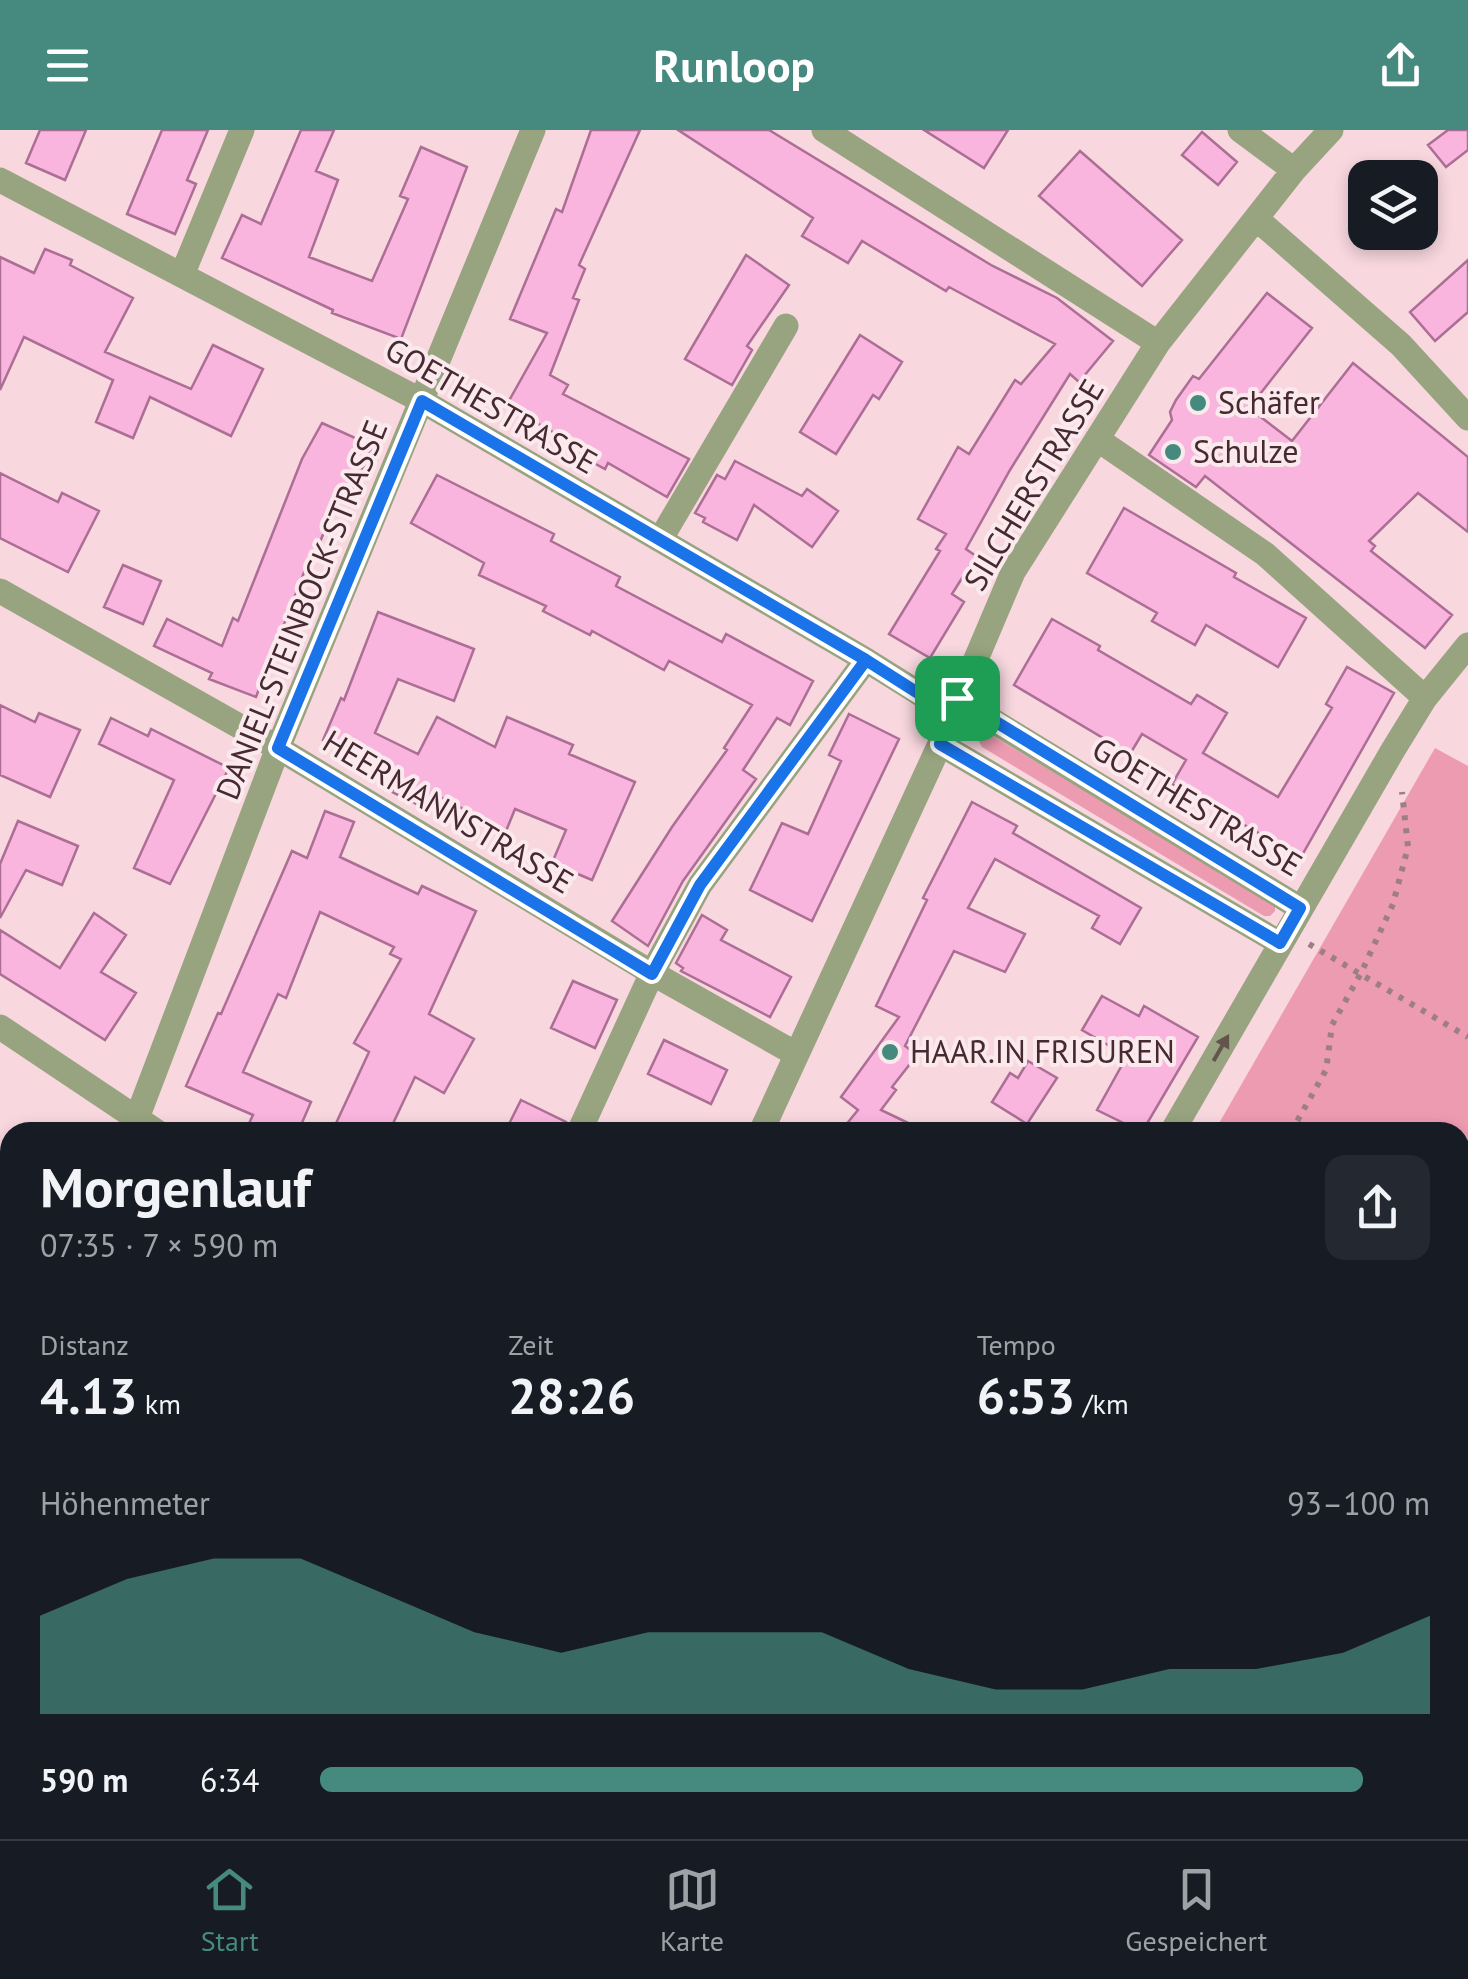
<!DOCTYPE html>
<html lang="de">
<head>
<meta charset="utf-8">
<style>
	body { margin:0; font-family:"PT Sans",sans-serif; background:#242831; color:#f1f3f6; height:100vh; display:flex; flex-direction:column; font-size:38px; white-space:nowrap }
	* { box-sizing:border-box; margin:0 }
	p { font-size:32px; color:#9ea1a6 }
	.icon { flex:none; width:55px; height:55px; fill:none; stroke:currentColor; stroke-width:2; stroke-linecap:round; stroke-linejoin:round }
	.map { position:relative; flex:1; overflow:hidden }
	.panel { position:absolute; left:0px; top:992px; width:1470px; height:718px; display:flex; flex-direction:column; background:#171b24; border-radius:30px 30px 0 0; box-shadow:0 5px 15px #0003 }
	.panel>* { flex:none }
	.buttons { position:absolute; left:1348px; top:30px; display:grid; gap:20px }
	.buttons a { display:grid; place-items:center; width:90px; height:90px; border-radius:20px; background:#171b24; box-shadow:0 5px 15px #0003; font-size:50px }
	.pin { position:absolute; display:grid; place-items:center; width:85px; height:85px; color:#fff; margin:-42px; border-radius:20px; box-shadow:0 5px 15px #0006 }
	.round { display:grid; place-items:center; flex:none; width:105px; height:105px; border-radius:20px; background:#242831 }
	.head { display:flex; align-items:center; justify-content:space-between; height:170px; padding:0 40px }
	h1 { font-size:55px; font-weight:800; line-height:75px }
	.stats { display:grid; grid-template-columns:repeat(3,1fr); gap:15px; height:170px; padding:10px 40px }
	.stats div { display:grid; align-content:center }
	.stats b { font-size:50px; font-weight:800 }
	.stats small { font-size:28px; font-weight:400 }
	.stats p { font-size:28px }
	.chart { height:280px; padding:20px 40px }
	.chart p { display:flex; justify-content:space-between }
	.chart svg { width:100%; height:180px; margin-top:10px; fill:#468a7f; opacity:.7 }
	ul { padding:0 40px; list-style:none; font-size:32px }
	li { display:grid; grid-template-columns:160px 120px 1fr; align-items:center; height:75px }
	li i { height:25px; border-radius:12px; background:#468a7f }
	header { display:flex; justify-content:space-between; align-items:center; height:130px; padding:0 40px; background:#468a7f; color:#fff; font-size:45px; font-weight:800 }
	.dock { display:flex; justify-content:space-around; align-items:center; height:140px; border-top:2px solid #363941; background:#171b24; font-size:28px; color:#9ea1a6 }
	.dock a { display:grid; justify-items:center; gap:5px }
	.dock .active { color:#468a7f }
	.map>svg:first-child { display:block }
	.green { fill:#ed9bb1 }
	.water { fill:#28b4a3 }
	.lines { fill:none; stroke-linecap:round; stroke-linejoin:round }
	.stream { stroke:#28b4a3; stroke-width:10 }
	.building { fill:#f9b5de; stroke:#ac6e95; stroke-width:2.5 }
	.path { stroke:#9d7e86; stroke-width:6; stroke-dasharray:5 8; stroke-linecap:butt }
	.street { stroke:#98a37f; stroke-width:25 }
	.secondary { stroke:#75854f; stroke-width:25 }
	.oneway { fill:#63544c }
	.route-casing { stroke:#fff; stroke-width:20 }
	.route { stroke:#1a73e8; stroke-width:12 }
	.poi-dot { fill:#468a7f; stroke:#fae9ed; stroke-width:4 }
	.labels { text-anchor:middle; stroke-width:8; stroke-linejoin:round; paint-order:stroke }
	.poi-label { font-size:32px; fill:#472931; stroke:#fae9ed; text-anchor:start }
	.street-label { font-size:32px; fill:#472931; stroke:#fae9ed }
</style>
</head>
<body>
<header><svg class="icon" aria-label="menu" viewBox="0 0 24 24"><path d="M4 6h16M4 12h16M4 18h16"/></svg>Runloop<svg class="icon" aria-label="share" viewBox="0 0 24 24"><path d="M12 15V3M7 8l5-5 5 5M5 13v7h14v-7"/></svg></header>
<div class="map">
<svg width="1468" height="1709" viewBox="0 0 1468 1709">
	<rect width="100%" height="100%" fill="#f8d7df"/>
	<path class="green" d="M983,600L1275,775V781L1270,786H1264L982,617L975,604Z
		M1435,618L1468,636V1399L1460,1412V1002H1214Z
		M591,1700H848L841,1709H595Z"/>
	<path class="water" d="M680,1700H840L831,1701L825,1709H689Z"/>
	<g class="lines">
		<path class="stream" d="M0,1286L10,1291"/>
	</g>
	<path class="building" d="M40,0H86L65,50L26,33Z
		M162,0H208L187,50L196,54L175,104L127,84Z
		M301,0H334L316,41L338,50L309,127L372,151L408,69L400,66L421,17L467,37L401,209L332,183L333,180L222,128L242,85L261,94Z
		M591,0H640L579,135L585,139L573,168L579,170L550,245L568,255L563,264L689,329L667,367L608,333L605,339L568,319L571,312L506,276L547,203L510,189L556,79L562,82Z
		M678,0H769L991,135L1057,168L1113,211L1079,252L1070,244L1010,340L966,419L976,426L952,464L964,472L930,528L889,504L940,421L936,419L946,404L918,389L958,317L969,324L1015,250L1021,254L1055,214L949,157L946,161L862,111L848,133L802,106L813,88Z
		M924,0H1008L984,38Z
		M1448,0H1468V20L1446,37L1428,15Z
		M1202,2L1237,32L1218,55L1182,25Z
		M1080,21L1182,110L1142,156L1039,66Z
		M45,119L72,130L70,135L133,168L105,222L191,259L213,215L263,239L231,306L150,267L133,308L96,292L113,250L24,207L0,260V127L34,143Z
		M746,125L789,155L747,216L752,220L732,255L685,229Z
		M1468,130V182L1435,211L1410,182Z
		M1267,163L1312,198L1249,278L1292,311L1353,233L1468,327V402L1418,363L1369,411L1375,416L1371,421L1452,485L1425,518L1205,346L1196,357L1149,325L1172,290L1170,282L1176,270L1193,246L1199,249Z
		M860,205L902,232L879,269L873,265L836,324L800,302Z
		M322,293L373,316L351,363L342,358L313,429L310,427L256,567L209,549L212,543L154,516L167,489L222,516L233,488L238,491L302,329Z
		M735,331L802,366L807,359L838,381L812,417L754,375L737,410L703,392L705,388L695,383L717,345L725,349Z
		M0,343L58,372L62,363L99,381L68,442L0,408Z
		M437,345L554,404L551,411L620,447L616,456L722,512L726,504L813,551L790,595L777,588L743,640L756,649L683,751L648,816L612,791L672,697L727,620L724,618L752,575L669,531L664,540L592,501L590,505L543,481L546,476L479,445L484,433L411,393Z
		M1124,378L1236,443L1234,447L1306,488L1278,537L1206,495L1195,515L1152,491L1157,483L1087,443Z
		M123,435L161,451L143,494L104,477Z
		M378,482L474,519L454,571L398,549L375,603L418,624L437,587L495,617L507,587L573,615L569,624L635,652L592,750L552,733L566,700L515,679L506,701L436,665L429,680L392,662L402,643L323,610L341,568L344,570Z
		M1052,489L1100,516L1098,520L1191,574L1197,565L1227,583L1203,623L1278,667L1332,578L1326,574L1347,537L1394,563L1301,727L1172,654L1186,630L1142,604L1130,624L1014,555Z
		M0,575L35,592L39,583L80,600L50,667L0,645Z
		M849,584L899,609L812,791L750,760L782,693L808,704L841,631L829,625Z
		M111,588L148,606L151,599L229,638L170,754L134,738L174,650L99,614Z
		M972,672L1017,696L1013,703L1141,778L1120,814L1092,798L1099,786L995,729L968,778L1025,804L1005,842L954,821L905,916L917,925L892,957L896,960L881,980L927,1002H840L858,980L841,967L899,887L876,876L927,770L923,768Z
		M325,681L354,692L340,727L418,764L422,756L476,781L429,884L474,909L444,963L415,947L389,1002H332L369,922L354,913L401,829L390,824L394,817L320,782L286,868L278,864L243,942L311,972L298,1002H245L253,985L186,956L218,883L221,884L292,721L307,728Z
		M18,691L78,716L62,755L26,740L0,788V734Z
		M94,783L126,805L101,842L136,863L105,910L0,844V800L60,838Z
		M702,785L727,800L721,810L791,847L770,887L681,841L683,838L676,833Z
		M573,851L617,870L595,918L551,898Z
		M1102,866L1139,886L1144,876L1198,907L1142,1002L1097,980L1127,926L1082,900Z
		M664,910L727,940L711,974L648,944Z
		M1028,931L1057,948L1027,994L992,972L1010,943L1018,948Z
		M521,970L566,992L563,1002H505Z"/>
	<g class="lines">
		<path class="path" d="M1309,814L1468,907
			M1291,1002L1326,940L1332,895L1361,843L1393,774L1408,717L1402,662
			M1460,1082L1468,1067
			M598,1700L602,1709
			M673,1700L681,1709
			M1015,1700L1026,1709
			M1266,1700L1292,1709
			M1217,1703L1235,1709"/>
		<path class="street" d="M824,0L1158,213
			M1240,0L1294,40
			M0,50L422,271L866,530L951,583
			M1258,90L1401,215L1468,288
			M182,145L242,0
			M1097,309L1265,424L1425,568
			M660,410L786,196
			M0,461L278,618L652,843L796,924
			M957,569L1300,778
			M940,614L1280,813
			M0,897L157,1002
			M137,988L278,618L533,0
			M579,1002L652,843L700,755L866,530
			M761,1002L940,614L1013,442L1158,213L1294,40L1331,0
			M1172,1002L1393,620L1425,568L1468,515
			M0,1459L10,1466
			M0,1538L10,1529
			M301,1700L312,1709
			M1125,1709L1129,1700"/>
		<path class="secondary" d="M1170,1700L1193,1709
			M882,1709L890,1700"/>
	</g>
	<defs><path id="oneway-solid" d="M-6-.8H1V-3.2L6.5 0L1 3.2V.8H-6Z" transform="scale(2.5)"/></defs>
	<use class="oneway" href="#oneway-solid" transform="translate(1221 918) rotate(-60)"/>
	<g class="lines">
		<g class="route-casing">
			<path id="route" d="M957,568L951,584L866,530L700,755L652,844L278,618L422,271L866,530L951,584L940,614L1280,813L1300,778L957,568"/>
		</g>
		<use href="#route" class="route"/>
	</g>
	<g class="poi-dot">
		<circle cx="1198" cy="273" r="10"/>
		<circle cx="1173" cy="322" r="10"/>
		<circle cx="890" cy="922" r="10"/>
	</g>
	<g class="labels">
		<g class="poi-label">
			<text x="1218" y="284">Schäfer</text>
			<text x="1193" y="333">Schulze</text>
			<text x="910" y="933">HAAR.IN FRISUREN</text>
		</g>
		<g class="street-label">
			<text transform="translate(491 276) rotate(30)" y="11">GOETHESTRASSE</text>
			<text transform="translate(1034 355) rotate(-59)" y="11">SILCHERSTRASSE</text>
			<text transform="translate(302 480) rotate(-68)" y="11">DANIEL-STEINBOCK-STRASSE</text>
			<text transform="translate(1197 677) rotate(31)" y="11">GOETHESTRASSE</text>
			<text transform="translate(448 682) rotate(31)" y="11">HEERMANNSTRASSE</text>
		</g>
	</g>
</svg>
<div class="buttons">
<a><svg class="icon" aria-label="layers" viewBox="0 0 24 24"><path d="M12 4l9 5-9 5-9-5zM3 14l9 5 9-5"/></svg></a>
</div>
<div class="pin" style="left:957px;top:568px;background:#1e9e55"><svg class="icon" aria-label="arrive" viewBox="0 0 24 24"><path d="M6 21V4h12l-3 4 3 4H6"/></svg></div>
<section class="panel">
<div class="head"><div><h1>Morgenlauf</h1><p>07:35 · 7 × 590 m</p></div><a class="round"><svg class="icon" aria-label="share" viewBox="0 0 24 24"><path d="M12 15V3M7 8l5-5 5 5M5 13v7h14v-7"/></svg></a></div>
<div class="stats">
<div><p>Distanz</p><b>4.13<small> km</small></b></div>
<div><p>Zeit</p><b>28:26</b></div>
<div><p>Tempo</p><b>6:53<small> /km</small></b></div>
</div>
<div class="chart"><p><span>Höhenmeter</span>93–100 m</p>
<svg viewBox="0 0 160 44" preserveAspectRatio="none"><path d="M0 44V20L10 11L20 6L30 6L40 15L50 24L60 29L70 24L80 24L90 24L100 33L110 38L120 38L130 33L140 33L150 29L160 20V44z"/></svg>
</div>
<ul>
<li><b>590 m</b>6:34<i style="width:94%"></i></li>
</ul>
</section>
</div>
<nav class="dock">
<a class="active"><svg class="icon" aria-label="home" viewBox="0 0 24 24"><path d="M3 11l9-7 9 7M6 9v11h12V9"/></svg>Start</a>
<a><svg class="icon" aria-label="map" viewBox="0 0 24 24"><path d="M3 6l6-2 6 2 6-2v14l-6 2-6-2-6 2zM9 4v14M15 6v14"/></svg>Karte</a>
<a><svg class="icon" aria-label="saved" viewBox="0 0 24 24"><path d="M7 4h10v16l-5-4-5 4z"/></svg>Gespeichert</a>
</nav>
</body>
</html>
